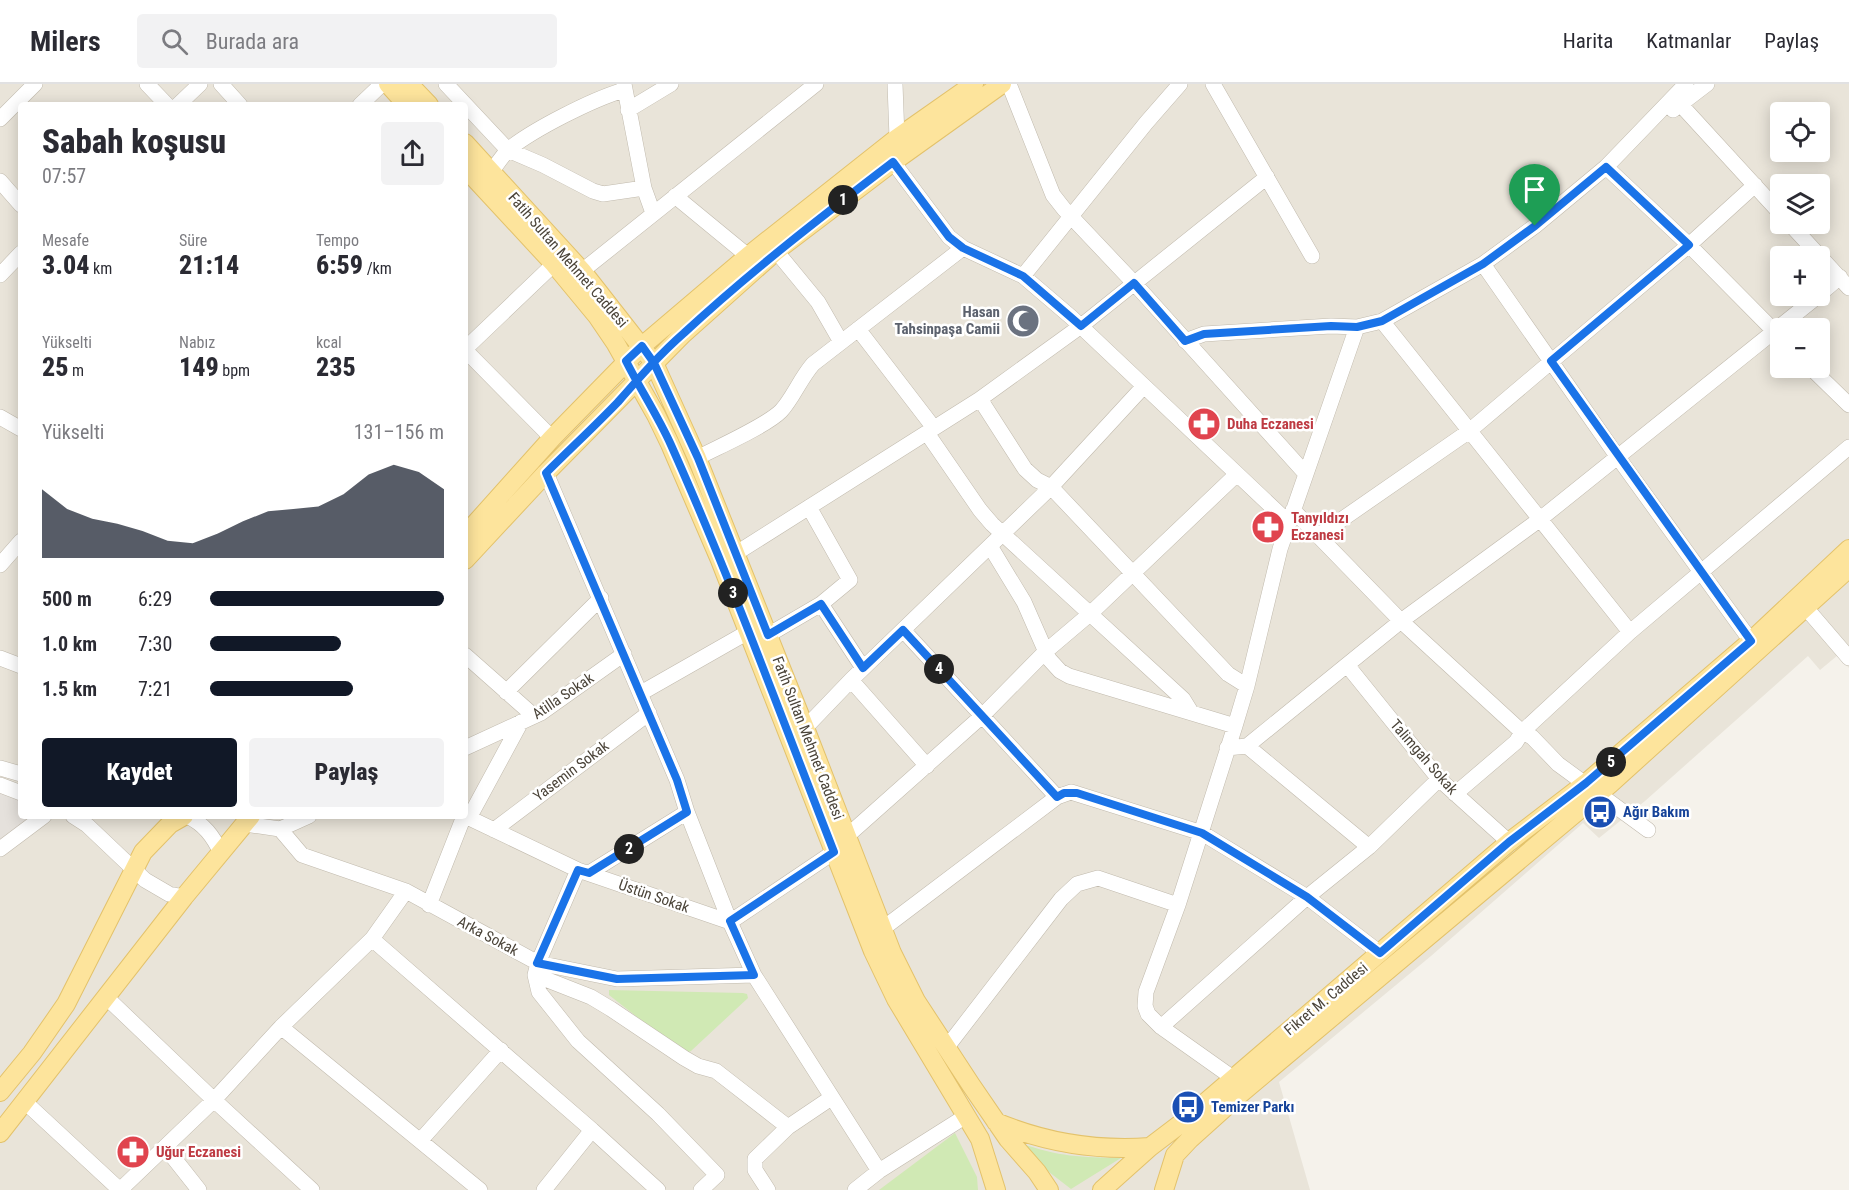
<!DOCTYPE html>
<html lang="tr">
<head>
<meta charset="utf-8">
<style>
	body { margin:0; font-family:"Roboto Condensed",sans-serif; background:#f2f2f3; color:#2b2b33; height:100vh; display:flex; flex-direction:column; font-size:22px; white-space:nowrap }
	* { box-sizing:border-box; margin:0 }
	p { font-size:20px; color:#7c7c81 }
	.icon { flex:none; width:33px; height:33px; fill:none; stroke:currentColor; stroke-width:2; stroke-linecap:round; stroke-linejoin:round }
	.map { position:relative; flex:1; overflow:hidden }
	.drawer { position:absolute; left:18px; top:18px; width:450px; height:717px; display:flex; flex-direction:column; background:#fff; border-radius:6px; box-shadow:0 3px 15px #0003 }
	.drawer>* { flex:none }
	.controls { position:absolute; left:1770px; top:18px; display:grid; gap:12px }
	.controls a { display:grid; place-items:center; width:60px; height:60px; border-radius:6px; background:#fff; box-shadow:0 3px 15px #0003; font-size:30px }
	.pin { position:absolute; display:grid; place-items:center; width:51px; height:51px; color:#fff; margin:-62px -26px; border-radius:50% 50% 50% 0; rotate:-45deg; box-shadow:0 0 6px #0007 }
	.pin .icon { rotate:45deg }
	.km { position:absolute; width:30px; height:30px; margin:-15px; border-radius:50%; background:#222; color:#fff; font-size:16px; line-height:30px; text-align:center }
	.round { display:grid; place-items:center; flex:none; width:63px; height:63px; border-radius:6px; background:#f2f2f3 }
	.summary { display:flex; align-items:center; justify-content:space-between; height:102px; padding:0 24px }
	h1 { font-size:33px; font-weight:800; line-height:45px }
	.stats { display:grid; grid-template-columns:repeat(3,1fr); gap:9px; height:102px; padding:6px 24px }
	.stats div { display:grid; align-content:center }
	.stats b { font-size:26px; font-weight:800 }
	.stats small { font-size:16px; font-weight:400 }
	.stats p { font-size:16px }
	.chart { height:168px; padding:12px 24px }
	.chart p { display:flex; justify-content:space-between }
	.chart svg { width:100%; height:108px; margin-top:6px; fill:#111827; opacity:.7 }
	.button { display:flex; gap:12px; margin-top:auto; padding:12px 24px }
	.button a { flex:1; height:69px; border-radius:6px; background:#111827; color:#fff; font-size:24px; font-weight:800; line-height:69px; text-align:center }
	.button a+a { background:#f2f2f3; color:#2b2b33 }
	ul { padding:0 24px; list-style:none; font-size:20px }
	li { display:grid; grid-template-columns:96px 72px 1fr; align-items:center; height:45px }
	li i { height:15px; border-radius:8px; background:#111827 }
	header { display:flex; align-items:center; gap:36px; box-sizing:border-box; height:84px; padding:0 30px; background:#fff; border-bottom:2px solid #e1e1e2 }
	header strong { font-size:28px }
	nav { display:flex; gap:33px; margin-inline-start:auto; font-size:21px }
	.search { width:420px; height:54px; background:#f2f2f3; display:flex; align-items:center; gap:15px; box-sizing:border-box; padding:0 21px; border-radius:6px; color:#7c7c81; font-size:22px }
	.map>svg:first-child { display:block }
	.residential { fill:#e9e4d9; fill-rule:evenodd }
	.industrial { fill:#e5e1dc }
	.green { fill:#d0e9b4 }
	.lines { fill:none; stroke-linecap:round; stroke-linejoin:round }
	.minor-casing { stroke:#c1baad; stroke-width:16 }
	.major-casing { stroke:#e3c26b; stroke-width:20 }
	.minor { stroke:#fff; stroke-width:15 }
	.major { stroke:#fde49c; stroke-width:18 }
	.route-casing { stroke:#fff; stroke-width:12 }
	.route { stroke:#1a73e8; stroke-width:8 }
	.labels { text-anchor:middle; stroke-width:5; stroke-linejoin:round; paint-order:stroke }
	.street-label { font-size:15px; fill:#4a4338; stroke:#fff }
	.worship-label { font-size:15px; font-weight:bold; fill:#5b616d; stroke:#fff; text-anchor:end }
	.health-label { font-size:15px; font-weight:bold; fill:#be3a42; stroke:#fff; text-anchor:start }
	.transit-label { font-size:15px; font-weight:bold; fill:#164399; stroke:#fff; text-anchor:start }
</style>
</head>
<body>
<header>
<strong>Milers</strong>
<div class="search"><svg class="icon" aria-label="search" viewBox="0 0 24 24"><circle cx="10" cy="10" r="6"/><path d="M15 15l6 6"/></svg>Burada ara</div>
<nav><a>Harita</a><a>Katmanlar</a><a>Paylaş</a></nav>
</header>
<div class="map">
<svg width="1849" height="1106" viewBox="0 0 1849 1106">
	<rect width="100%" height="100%" fill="#f5f2eb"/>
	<path class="residential" d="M0,0H1849V584L1838,571L1820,586L1808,572L1645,717L1599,754L1583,739L1431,872L1279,998L1310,1106H0ZM21,21H465V732H21ZM1780,28H1820V68H1780ZM1780,100H1820V140H1780ZM1780,172H1820V212H1780ZM1780,244H1820V284H1780Z"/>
	<path class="industrial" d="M0,698L21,706V732H37L0,759Z"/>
	<path class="green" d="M609,906L743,909L747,910L748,914L691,967L684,970L609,911Z
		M955,1049L977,1093L978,1106H879Z
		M1020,1059C1059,1073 1081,1073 1121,1074L1071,1105L1049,1088Z"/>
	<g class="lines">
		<g class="minor-casing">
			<path id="minor" d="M147,0L167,21
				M221,0L240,21
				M446,0L508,66L543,81L593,107L603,110L644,104
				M624,0L644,104L653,129
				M895,0L897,54L893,78L949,153L963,164L1023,192L1071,233L1289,439
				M1009,0L1053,111L1064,125L1134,199L1305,389
				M1213,0L1312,172
				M178,21L200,0
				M360,21L382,0
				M1681,21L1780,129
				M628,26L671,0
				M1673,26L1707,0
				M0,35L35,0
				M1606,83L1689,161L1780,253
				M492,87C497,80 503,71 509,65C534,45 593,15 624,6
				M0,97L21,121
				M675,112L748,172
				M1790,140L1849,204
				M776,167L818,218L841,258
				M1483,180L1617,372L1751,557
				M582,187L816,0
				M0,191L21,169
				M1023,192L1146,39L1180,0
				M1820,210L1840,193
				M1382,237L1630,548
				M858,245L934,344
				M1185,257L1204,250L1331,242L1357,243L1382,237L1483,180L1535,142L1606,83L1686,0
				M465,265L554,180
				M465,266L552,354
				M1811,284L1849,321
				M980,315L1025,385L1037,396L1051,403L1228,590L1247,602
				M0,333L21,345
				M927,349L980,426L992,440L1183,615L1191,628
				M697,374C718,363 766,342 781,327C793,314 800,295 813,280L963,164
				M546,389L677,696L687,728L730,838L754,891L879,1087
				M1293,426L1401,537L1522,648L1532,653L1558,680L1648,746
				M1318,452L1468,348L1689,161L1755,101
				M990,462L1024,518L1049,575L1060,587L1069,592L1235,642
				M735,470L980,315L1081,242L1267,93
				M0,481L21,457
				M821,520L863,584
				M1806,524L1849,574
				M903,546L1057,713
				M768,551L821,520L850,496L809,423
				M465,571L534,632
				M0,574L21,582
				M1347,581L1439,695L1509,758
				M851,596L927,682
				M506,608L601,514
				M641,609L748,548
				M805,644L851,596L1051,403L1144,302
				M1247,662L1369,763
				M465,664L541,629L624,570
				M1227,664L1247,662L1401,537L1539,436L1818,212
				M0,684L21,690
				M0,701L21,709
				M1455,710L1516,658L1522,648L1630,548L1849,363
				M73,732L87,741L145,796L169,810L184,813
				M187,732C204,740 213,752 221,769
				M465,732L578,786L730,838L834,768
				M469,734L521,638
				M245,740L280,745L309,732
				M280,745L302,771L406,807L538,879L617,895L754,891
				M494,746L649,629
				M846,753L982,632L1045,568L1091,529L1237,390
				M0,765L44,732
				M578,786L538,879L535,891L539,908L578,957L658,1030L717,1091L701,1106
				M589,789L687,728
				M429,821L464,732
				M881,846L1057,713L1071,708L1202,749L1307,813L1380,869
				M372,855L592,1046L658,1106
				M535,891L591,913L611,925L684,974L698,982L716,987L788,1043
				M106,913L214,1016L312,1106
				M281,943L480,1106
				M1161,943L1307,813L1369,763L1439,695
				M947,963L1061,815L1077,800L1098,794L1178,821
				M1233,994L1161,943L1148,930L1145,922L1146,908L1178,821L1235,642L1247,602L1280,465L1357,243
				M25,1018L120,1106
				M420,1057L501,966
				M165,1063L199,1106
				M120,1106L214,1016L281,943L372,855L406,807
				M544,1106L592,1046
				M768,1106L755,1086V1075L788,1043L831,1014
				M855,1106L879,1087L966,1032"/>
		</g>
		<g class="major-casing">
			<path id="major" d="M388,0L407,21
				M409,0L429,21
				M465,59L582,187L654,279L697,374L805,644L892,869L916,917L971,1001L1008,1055L1037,1088L1049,1106
				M465,84L554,180L597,232L616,260L656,331L670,360L720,476L873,867L896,915L980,1055L996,1106
				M465,451L552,354L642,262L748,172L897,54L974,0
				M465,476L546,389L683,250L776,167L893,78L1002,0
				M0,1008L32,969L66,920L143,768L170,740L184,732
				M996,1038C1046,1059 1096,1067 1150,1063
				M0,1049L184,813L251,732
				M1102,1106L1150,1063L1179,1041L1509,758L1586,699L1751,557L1849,465
				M1164,1106L1175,1071L1190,1055L1240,1010L1610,700L1849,484"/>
		</g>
		<use href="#minor" class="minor"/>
		<use href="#major" class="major"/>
	</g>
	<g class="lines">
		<g class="route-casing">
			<path id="route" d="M1535,142L1483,180L1382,237L1357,243L1331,242L1204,250L1185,257L1134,199L1081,242L1023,192L963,164L949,153L893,78C821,133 751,187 684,249C660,270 639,294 618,318C595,342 570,365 546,389L677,696L687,728L589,789L578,786L537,879L617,895L754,891L730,837L834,768C781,632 731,495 671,361C658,332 640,305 626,277L642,262L654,279L698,374L768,551L821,520L863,584L903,546L1057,713L1064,709H1077L1202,749L1307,813L1380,869L1509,758L1586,699L1751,557L1551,277L1689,161L1606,83L1535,142"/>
		</g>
		<use href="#route" class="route"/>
	</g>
	<defs>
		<g id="mosque-disc" transform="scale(1.725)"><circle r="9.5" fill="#6b7280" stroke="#fff"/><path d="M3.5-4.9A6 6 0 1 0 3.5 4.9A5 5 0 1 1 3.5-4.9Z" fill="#fff"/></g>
		<g id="pharmacy-disc" transform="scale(1.725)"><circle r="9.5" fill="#e0444e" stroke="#fff"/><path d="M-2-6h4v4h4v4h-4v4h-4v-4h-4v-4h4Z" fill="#fff"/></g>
		<g id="bus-disc" transform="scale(1.725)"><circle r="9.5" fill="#1a4fb4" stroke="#fff"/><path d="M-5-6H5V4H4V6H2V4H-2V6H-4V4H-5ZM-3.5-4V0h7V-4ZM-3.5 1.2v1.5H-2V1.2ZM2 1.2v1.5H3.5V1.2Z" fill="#fff"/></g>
	</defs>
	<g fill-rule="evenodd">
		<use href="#mosque-disc" x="1023" y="237"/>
		<use href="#pharmacy-disc" x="1204" y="340"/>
		<use href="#pharmacy-disc" x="1268" y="443"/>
		<use href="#bus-disc" x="1600" y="728"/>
		<use href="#bus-disc" x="1188" y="1023"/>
		<use href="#pharmacy-disc" x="133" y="1068"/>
	</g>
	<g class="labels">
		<g class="street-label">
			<text transform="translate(568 176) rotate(49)" y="5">Fatih Sultan Mehmet Caddesi</text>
			<text transform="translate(563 612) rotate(-34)" y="5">Atilla Sokak</text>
			<text transform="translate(808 654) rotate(69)" y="5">Fatih Sultan Mehmet Caddesi</text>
			<text transform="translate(1424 673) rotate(49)" y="5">Talimgah Sokak</text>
			<text transform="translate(571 687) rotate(-37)" y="5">Yasemin Sokak</text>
			<text transform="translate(654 812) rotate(19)" y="5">Üstün Sokak</text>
			<text transform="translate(488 852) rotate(28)" y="5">Arka Sokak</text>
			<text transform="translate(1326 915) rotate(-40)" y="5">Fikret M. Caddesi</text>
		</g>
		<g class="worship-label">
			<text x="1000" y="233">Hasan<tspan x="1000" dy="17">Tahsinpaşa Camii</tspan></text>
		</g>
		<g class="health-label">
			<text x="1227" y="345">Duha Eczanesi</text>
			<text x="1291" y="439">Tanyıldızı<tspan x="1291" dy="17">Eczanesi</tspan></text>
			<text x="156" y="1073">Uğur Eczanesi</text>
		</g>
		<g class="transit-label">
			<text x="1623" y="733">Ağır Bakım</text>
			<text x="1211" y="1028">Temizer Parkı</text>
		</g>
	</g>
</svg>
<div class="controls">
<a><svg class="icon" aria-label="locate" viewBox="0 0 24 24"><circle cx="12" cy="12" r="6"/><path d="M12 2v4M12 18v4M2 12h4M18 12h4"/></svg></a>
<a><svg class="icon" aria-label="layers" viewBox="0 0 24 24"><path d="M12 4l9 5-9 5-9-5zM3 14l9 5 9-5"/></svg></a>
<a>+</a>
<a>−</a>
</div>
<div class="pin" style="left:1535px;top:142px;background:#1e9e55"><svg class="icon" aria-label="arrive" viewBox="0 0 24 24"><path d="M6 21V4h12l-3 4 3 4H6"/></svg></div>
<b class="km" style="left:843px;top:116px">1</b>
<b class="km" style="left:629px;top:765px">2</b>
<b class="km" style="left:733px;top:509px">3</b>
<b class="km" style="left:939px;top:585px">4</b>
<b class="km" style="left:1611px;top:678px">5</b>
<section class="drawer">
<div class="summary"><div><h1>Sabah koşusu</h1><p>07:57</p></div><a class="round"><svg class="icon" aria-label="share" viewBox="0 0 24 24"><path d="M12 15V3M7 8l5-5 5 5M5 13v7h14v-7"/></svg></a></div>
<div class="stats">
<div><p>Mesafe</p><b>3.04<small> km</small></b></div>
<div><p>Süre</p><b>21:14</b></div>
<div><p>Tempo</p><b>6:59<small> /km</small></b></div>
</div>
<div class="stats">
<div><p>Yükselti</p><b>25<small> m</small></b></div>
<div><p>Nabız</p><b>149<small> bpm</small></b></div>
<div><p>kcal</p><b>235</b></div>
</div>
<div class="chart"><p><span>Yükselti</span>131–156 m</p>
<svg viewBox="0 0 160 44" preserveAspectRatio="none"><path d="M0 44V16L10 24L20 28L30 30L40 33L50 37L60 38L70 34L80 29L90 25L100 24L110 23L120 18L130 10L140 6L150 9L160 16V44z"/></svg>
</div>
<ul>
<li><b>500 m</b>6:29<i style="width:100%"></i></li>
<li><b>1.0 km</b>7:30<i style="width:56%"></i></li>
<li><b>1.5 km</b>7:21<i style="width:61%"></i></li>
</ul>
<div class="button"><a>Kaydet</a><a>Paylaş</a></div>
</section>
</div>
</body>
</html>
